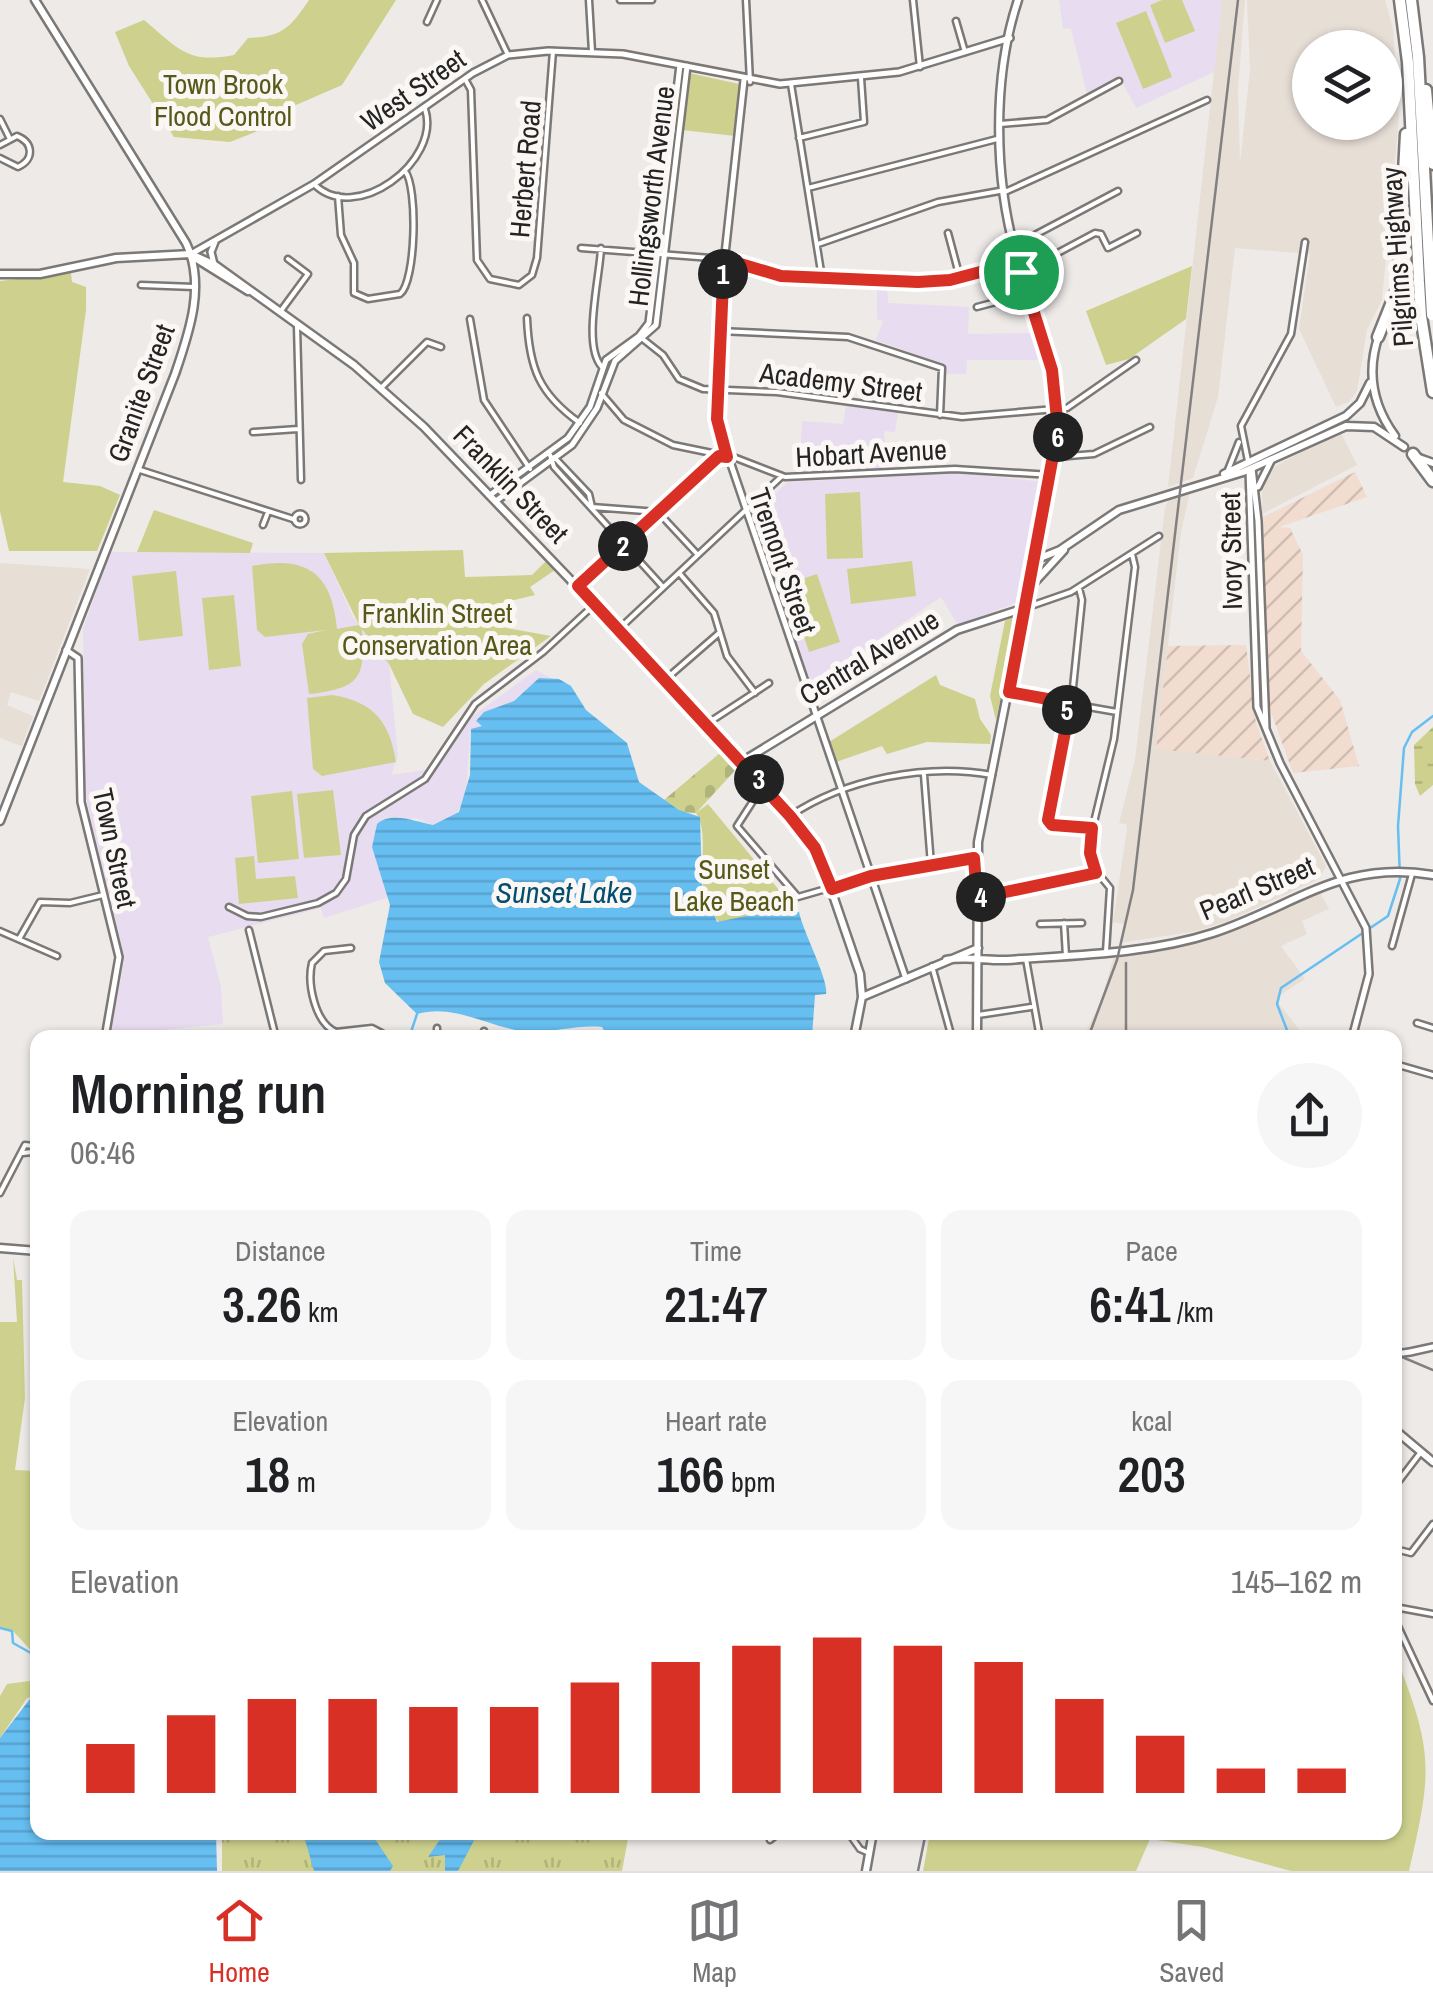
<!DOCTYPE html>
<html lang="en">
<head>
<meta charset="utf-8">
<style>
	body { margin:0; font-family:"Archivo Narrow",sans-serif; background:#f6f6f6; color:#202124; height:100vh; display:flex; flex-direction:column; font-size:38px; white-space:nowrap }
	* { box-sizing:border-box; margin:0 }
	p { font-size:32px; color:#757577 }
	.icon { flex:none; width:55px; height:55px; fill:none; stroke:currentColor; stroke-width:2; stroke-linecap:round; stroke-linejoin:round }
	.map { position:relative; flex:1; overflow:hidden }
	.panel { position:absolute; left:30px; top:1030px; width:1372px; height:810px; display:flex; flex-direction:column; background:#fff; border-radius:20px; box-shadow:0 2px 8px #0004 }
	.panel>* { flex:none }
	.controls { position:absolute; left:1292px; top:30px; display:grid; gap:20px }
	.controls a { display:grid; place-items:center; width:110px; height:110px; border-radius:50%; background:#fff; box-shadow:0 2px 8px #0004; font-size:50px }
	.pin { position:absolute; display:grid; place-items:center; width:85px; height:85px; color:#fff; margin:-42px; border:5px solid #fff; border-radius:50%; box-shadow:0 2px 10px #0007 }
	.km { position:absolute; width:50px; height:50px; margin:-25px; border-radius:50%; background:#222; color:#fff; font-size:28px; line-height:50px; text-align:center }
	.round { display:grid; place-items:center; flex:none; width:105px; height:105px; border-radius:52px; background:#f6f6f6 }
	.headline { display:flex; align-items:center; justify-content:space-between; height:170px; padding:0 40px }
	h1 { font-size:55px; font-weight:600; line-height:75px }
	.stats { display:grid; grid-template-columns:repeat(3,1fr); gap:15px; height:170px; padding:10px 40px }
	.stats div { display:grid; align-content:center; border-radius:20px; background:#f6f6f6; text-align:center }
	.stats b { font-size:50px; font-weight:600 }
	.stats small { font-size:28px; font-weight:400 }
	.stats p { font-size:28px }
	.chart { height:280px; padding:20px 40px }
	.chart p { display:flex; justify-content:space-between }
	.chart svg { width:100%; height:180px; margin-top:10px; stroke:#d93025; stroke-width:6 }
	.dock { display:flex; justify-content:space-around; align-items:center; height:140px; border-top:2px solid #e0e0e0; background:#fff; font-size:28px; color:#757577 }
	.dock a { display:grid; justify-items:center; gap:5px }
	.dock .active { color:#d93025 }
	.map>svg:first-child { display:block }
	.built { fill:#e7ded6; fill-rule:evenodd }
	.industrial { fill:url(#industrial-furrows) }
	.education { fill:#e8dcf0 }
	.grass { fill:url(#grass-tufts) }
	.wetland { fill:url(#wetland-marsh) }
	.cemetery { fill:url(#cemetery-stones) }
	.green { fill:#cdd18d }
	.water { fill:url(#water-rules) }
	.lines { fill:none; stroke-linecap:round; stroke-linejoin:round }
	.stream { stroke:#66bef1; stroke-width:2.5 }
	.minor-casing { stroke:#7b7876; stroke-width:9 }
	.tertiary-casing { stroke:#7b7876; stroke-width:10 }
	.secondary-casing { stroke:#7b7876; stroke-width:11 }
	.motorway-casing { stroke:#7b7876; stroke-width:15 }
	.minor { stroke:#fff; stroke-width:4 }
	.tertiary { stroke:#fff; stroke-width:5 }
	.secondary { stroke:#fff; stroke-width:6 }
	.motorway { stroke:#fff; stroke-width:10 }
	.rail { stroke:#828080; stroke-width:2.5 }
	.tertiary-bridge-casing { stroke:#7b7876; stroke-width:10; stroke-linecap:butt }
	.motorway-bridge-casing { stroke:#7b7876; stroke-width:15; stroke-linecap:butt }
	.tertiary-bridge { stroke:#fff; stroke-width:5 }
	.motorway-bridge { stroke:#fff; stroke-width:10 }
	.route-casing { stroke:#fff; stroke-width:20 }
	.route { stroke:#d93025; stroke-width:12 }
	.labels { text-anchor:middle; stroke-width:10; stroke-linejoin:round; paint-order:stroke }
	.park-label { font-size:28px; fill:#575918; stroke:#faf7f5 }
	.street-label { font-size:28px; fill:#252424; stroke:#faf7f5 }
	.water-label { font-size:30px; font-style:italic; fill:#044e70; stroke:#faf7f5 }
</style>
</head>
<body>
<div class="map">
<svg width="1433" height="1871" viewBox="0 0 1433 1871">
	<defs>
		<pattern id="industrial-furrows" width="10" height="10" patternUnits="userSpaceOnUse" patternTransform="scale(2.5)"><rect width="10" height="10" fill="#f2dcd0"/><path d="M-1 1l2-2M0 10L10 0M9 11l2-2" fill="none" stroke="#cfbdb2"/></pattern>
		<pattern id="grass-tufts" width="24" height="20" patternUnits="userSpaceOnUse" patternTransform="scale(2.5)"><rect width="24" height="20" fill="#cdd18d"/><path d="M3 7l-1-3M5 7V3M7 7l1-3M15 17l-1-3M17 17v-4M19 17l1-3" fill="none" stroke="#b0b37a"/></pattern>
		<pattern id="wetland-marsh" width="20" height="14" patternUnits="userSpaceOnUse" patternTransform="scale(2.5)"><rect width="20" height="14" fill="#cdd18d"/><path d="M1 5h8M5 5V1M11 12h8M15 12V8" fill="none" stroke="#b0b37a"/></pattern>
		<pattern id="cemetery-stones" width="16" height="16" patternUnits="userSpaceOnUse" patternTransform="scale(2.5)"><rect width="16" height="16" fill="#cdd18d"/><path d="M2 7V4a2 2 0 0 1 4 0v3zM10 15v-3a2 2 0 0 1 4 0v3z" fill="#b0b37a"/></pattern>
		<pattern id="water-rules" width="6" height="5" patternUnits="userSpaceOnUse" patternTransform="scale(2.5)"><rect width="6" height="5" fill="#66bef1"/><path d="M0 2.5h6" fill="none" stroke="#58a3ce"/></pattern>
	</defs>
	<rect width="100%" height="100%" fill="#edeae8"/>
	<path class="built" d="M1222,0H1245L1238,89L1240,163L1250,70L1247,0H1385L1393,28L1399,116L1382,300L1367,330L1357,391L1349,402L1336,407L1299,329L1310,254L1235,248L1218,397L1193,478L1168,487ZM1310,48H1385V122H1310Z
		M1340,431L1357,465L1262,514V482L1270,469Z
		M1190,492L1181,532L1156,748L1270,761L1326,866L1319,879L1228,921L1197,931L1119,943L1124,924L1113,922L1127,829L1126,824L1119,823L1135,759L1165,508L1169,499Z
		M0,563L90,569L39,701L11,692L7,705L33,716L22,746L0,738Z
		M1320,892L1329,909L1302,921L1307,934L1281,946L1305,979L1280,995L1279,1004L1305,1037L1083,1038L1101,1001L1113,959L1207,940Z"/>
	<path class="industrial" d="M1355,472L1367,497L1279,527L1290,528L1303,555L1301,651L1340,700L1359,766L1293,773L1266,698L1263,517Z
		M1246,645L1256,723L1270,761L1156,749L1168,646Z"/>
	<path class="education" d="M1059,0H1222L1214,72L1136,108L1119,76L1087,94L1071,29L1063,28Z
		M877,285H887L888,303L969,307L968,334L1036,333L1044,360H967L966,374H945V365L876,340L883,321L877,319Z
		M846,406L898,413L895,432L884,431L886,469L799,474L802,421L843,424Z
		M961,473L1044,482L1018,602L958,625L941,597L809,687L751,515L788,482Z
		M110,552L324,553L353,617L389,664L398,756L391,775L425,770L463,723L536,670L553,679L541,678L509,704L484,712L477,720L482,726L470,732L466,797L455,816L433,825L416,818L377,824L372,847L390,897L324,918L321,908L208,937L221,987L223,1024L110,1035L124,962L85,793L83,629Z"/>
	<path class="grass" d="M222,1833H629L622,1871H222Z"/>
	<path class="wetland" d="M1433,727V785L1420,796L1415,784L1414,745Z"/>
	<path class="cemetery" d="M726,748L740,765L696,813L682,812L664,800Z"/>
	<path class="green" d="M309,0H396L342,85L296,105L273,125L230,142L174,137L129,66L115,32L144,20C179,49 187,64 234,55L248,38C282,37 290,28 309,0Z
		M1162,0H1182L1195,31L1165,43L1150,5Z
		M1146,11L1172,77L1143,89L1116,23Z
		M689,73L739,84L735,136L682,130Z
		M1192,266L1186,319L1129,359L1106,365L1086,311Z
		M71,273L72,282L86,287V310L63,482L100,486L120,495L97,551H9L0,511V281Z
		M860,492L863,558L827,559L825,494Z
		M154,510L253,543L250,553L137,552Z
		M463,550L465,577L532,575L546,561L555,570L530,587L535,595L493,605L496,626L551,636L484,684L443,727L413,714L389,664L362,629C365,677 362,688 309,694L302,644L308,634L326,630L265,637L257,630L252,566C308,555 332,574 337,629L359,625L324,553Z
		M912,561L916,596L851,604L847,569Z
		M176,571L183,636L139,641L132,576Z
		M817,574L840,642L809,652L787,584Z
		M234,595L241,666L209,670L202,598Z
		M1013,617L1016,626L996,720L990,696L1005,621Z
		M936,675L940,685L975,699L980,719L991,735L990,744L927,742L887,754L882,746L836,762L829,742Z
		M332,695C373,701 390,722 396,762L322,776L313,769L307,698Z
		M333,790L341,855L304,858L297,794Z
		M292,791L299,859L258,863L251,796Z
		M708,804L779,890L788,909L719,922C687,889 714,840 696,813Z
		M254,856L256,879L295,876L298,898L239,904L235,858Z
		M13,1257L17,1280H22L25,1398L15,1470L37,1471V1657L13,1631L0,1627V1322H17Z
		M1395,1654C1433,1751 1433,1768 1409,1871H1291L1203,1847L1150,1839L1136,1871H923L930,1833L1395,1832Z
		M37,1680V1696L27,1698L0,1738V1696L7,1684Z"/>
	<path class="water" d="M539,678L559,679L571,686L586,710L627,743L639,782L679,810L700,817L702,886L717,922L780,909L799,912C803,932 829,980 826,994L815,995L812,1037H608L602,1027C572,1024 547,1036 515,1030C482,1023 451,1004 417,1014L385,983L379,962L390,905L372,847L377,824C392,811 416,822 433,825L459,812L470,775L471,729L482,726L476,721L484,712L514,701Z
		M33,1695L38,1696V1832L216,1833L217,1871H0V1738Z
		M445,1832L478,1833L458,1871H445V1855L428,1857Z
		M303,1833H371L393,1866L390,1871H314Z"/>
	<g class="lines">
		<path class="stream" d="M409,1038L417,1014
			M1290,1038L1277,1004L1281,988L1388,916L1400,879L1398,826L1404,748L1412,732L1433,716
			M0,1628L12,1631L13,1643L38,1657"/>
		<g class="minor-casing">
			<path id="minor" d="M482,0L508,55
				M589,0L592,52
				M620,0H652
				M746,0L750,82
				M913,0L920,67
				M956,21L965,52
				M427,22L437,0
				M465,79L471,90L477,260L490,279L519,285L532,275L537,258L553,51
				M791,84L822,278
				M0,119L9,137
				M1000,124L1047,120L1119,81
				M799,138L864,122L861,78
				M0,145L17,136C34,143 34,160 18,167L0,158
				M314,184C355,226 442,161 425,109
				M808,188L997,139
				M1005,192L1207,100
				M338,196L341,235L354,263V293L368,299L400,294C416,282 418,187 405,171
				M948,233L960,278
				M818,244L938,202L1005,190
				M1014,246L1118,191
				M581,248L724,259L781,276L918,282L953,280L1016,262
				M601,248C600,277 582,346 602,367
				M1024,271L1095,233L1101,234L1108,248L1137,233
				M141,285L194,287
				M977,307L1026,294
				M280,312L308,274L288,259
				M527,318C529,368 539,394 580,423
				M470,319L484,400L530,469
				M297,326L301,480
				M719,331L848,337L942,368L940,415
				M639,336L663,355L679,379L703,389L777,392L962,417L1067,408L1136,360
				M381,388L427,342L441,347
				M601,393L624,420L673,445L736,458L785,477L955,469L1052,475
				M253,432L298,429
				M550,455L554,467L663,587
				M554,457L589,494L592,507
				M1056,457L1094,454L1150,427
				M1248,461L1241,426L1291,334L1305,242
				M137,469L293,519
				M1228,470L1239,442
				M592,507L658,512L698,555
				M294.5 519a5.5 5.5 0 1 1 11 0a5.5 5.5 0 1 1-11 0Z
				M263,525L268,512
				M680,574L714,613L727,656L755,693
				M578,586L718,458
				M1025,608L1071,592L1159,536
				M619,629L781,477
				M666,679L719,633
				M1009,691L1063,702
				M1063 704a7 7 0 1 1 14 0a7 7 0 1 1-14 0Z
				M1072,697L1082,600L1079,588
				M1077,705L1117,712
				M1069,711L1048,820L1054,825L1093,828
				M708,723L769,683
				M924,775L931,865
				M762,787L737,826L798,897L871,876L977,859
				M790,816C845,779 926,763 992,775
				M979,897L1096,873
				M229,907L247,916L261,917L318,903L336,893L346,879L354,835L366,816L425,779L475,704L543,652L595,604
				M1064,923L1066,956
				M1040,924L1082,923
				M249,930L276,1038
				M0,931L57,956
				M19,939L40,902L70,903L103,895
				M1392,946L1412,874
				M351,948L324,951L312,963C307,984 315,1023 336,1032L372,1028L391,1038
				M1106,952L1110,888L1093,867L1089,843L1114,739L1135,567L1132,554
				M1026,959L1040,1038
				M932,966L952,1038
				M978,1015L1031,1007
				M1417,1023L1433,1028
				M484,1031V1038
				M437,1038V1028
				M1395,1064L1433,1075
				M0,1193L25,1145L33,1146L32,1152L23,1153
				M1395,1486L1421,1452
				M1395,1549L1411,1553L1433,1524
				M1395,1607L1433,1614
				M1395,1620L1433,1701
				M848,1832L860,1849L869,1853
				M770,1840L780,1832"/>
		</g>
		<g class="tertiary-casing">
			<path id="tertiary" d="M744,80L720,300L718,426L906,979
				M191,254L314,184L473,73L508,55L548,51L623,54L780,84L899,72L1010,38
				M214,264L211,252L215,242
				M1252,468L1258,521L1266,729
				M1249,470L1257,707L1280,763L1366,928L1369,974L1352,1038
				M1258,487L1271,461
				M490,495L568,438L590,407L606,360L639,336L649,323L680,65
				M496,501L572,445L597,408L615,361L656,325L687,66
				M66,650L78,658L81,802L119,957L105,1038
				M1410,1352L1433,1347"/>
		</g>
		<g class="secondary-casing">
			<path id="secondary" d="M191,254L215,265L354,365L424,427L721,737L804,832L822,863L860,974L862,997L854,1038
				M195,258L248,291
				M0,274H40L116,258L191,254
				M1387,320L1403,305L1422,297
				M1379,335C1366,372 1373,406 1395,436
				M1419,458L1433,463
				M1224,474L1346,416L1360,403L1370,383
				M1035,560L1060,550L1119,510L1243,472L1346,426L1374,427L1404,447
				M1032,585L1064,550
				M743,761L957,630L1025,608
				M0,821L175,374C189,333 206,285 186,243L35,0
				M946,960C967,956 986,961 1007,960C1075,955 1148,954 1213,933C1293,907 1342,859 1433,875
				M862,997L978,948
				M977,1038L978,842L1058,436C1060,373 1034,318 1017,258C994,180 992,78 1018,0
				M0,1248L38,1251
				M1395,1430L1433,1462
				M866,1871L873,1832"/>
		</g>
		<g class="motorway-casing">
			<path id="motorway" d="M1400,0L1408,62L1419,282
				M1411,0L1418,57L1430,280
				M1426,90L1433,164
				M1421,316L1433,392
				M1378,337L1398,287L1406,134
				M1413,454L1433,481"/>
		</g>
		<use href="#minor" class="minor"/>
		<use href="#tertiary" class="tertiary"/>
		<use href="#secondary" class="secondary"/>
		<use href="#motorway" class="motorway"/>
		<path class="rail" d="M1088,1038L1117,960L1133,890L1238,0
			M1126,1038V963
			M1395,1354L1433,1370
			M918,1871L926,1832"/>
		<g class="tertiary-bridge-casing">
			<path id="tertiary-bridge" d="M1395,1354L1410,1352"/>
		</g>
		<g class="motorway-bridge-casing">
			<path id="motorway-bridge" d="M1430,280L1432,315
				M1419,282L1421,316"/>
		</g>
		<use href="#tertiary-bridge" class="tertiary-bridge"/>
		<use href="#motorway-bridge" class="motorway-bridge"/>
	</g>
	<g class="lines">
		<g class="route-casing">
			<path id="route" d="M724,259L781,276L918,282L950,280L1018,262L1052,370L1058,429L1009,692L1064,702L1069,711L1048,820L1052,825L1092,828L1090,853L1096,873L977,898L974,858L871,876L832,889L815,848L790,816L578,586L719,456L727,457L717,419Z"/>
		</g>
		<use href="#route" class="route"/>
	</g>
	<g class="labels">
		<g class="park-label">
			<text x="223" y="94">Town Brook<tspan x="223" dy="32">Flood Control</tspan></text>
			<text x="437" y="623">Franklin Street<tspan x="437" dy="32">Conservation Area</tspan></text>
			<text x="734" y="879">Sunset<tspan x="734" dy="32">Lake Beach</tspan></text>
		</g>
		<g class="street-label">
			<text transform="translate(413 90) rotate(-35)" y="10">West Street</text>
			<text transform="translate(525 169) rotate(-85)" y="10">Herbert Road</text>
			<text transform="translate(651 196) rotate(-83)" y="10">Hollingsworth Avenue</text>
			<text transform="translate(1397 257) rotate(-94)" y="10">Pilgrims Highway</text>
			<text transform="translate(841 382) rotate(7)" y="10">Academy Street</text>
			<text transform="translate(141 393) rotate(-70)" y="10">Granite Street</text>
			<text transform="translate(871 453) rotate(-3)" y="10">Hobart Avenue</text>
			<text transform="translate(511 484) rotate(46)" y="10">Franklin Street</text>
			<text transform="translate(1231 551) rotate(-91)" y="10">Ivory Street</text>
			<text transform="translate(783 561) rotate(71)" y="10">Tremont Street</text>
			<text transform="translate(869 657) rotate(-31)" y="10">Central Avenue</text>
			<text transform="translate(115 848) rotate(78)" y="10">Town Street</text>
			<text transform="translate(1257 888) rotate(-23)" y="10">Pearl Street</text>
		</g>
		<g class="water-label">
			<text x="564" y="903">Sunset Lake</text>
		</g>
	</g>
</svg>
<div class="controls">
<a><svg class="icon" aria-label="layers" viewBox="0 0 24 24"><path d="M12 4l9 5-9 5-9-5zM3 14l9 5 9-5"/></svg></a>
</div>
<div class="pin" style="left:1021px;top:272px;background:#1e9e55"><svg class="icon" aria-label="arrive" viewBox="0 0 24 24"><path d="M6 21V4h12l-3 4 3 4H6"/></svg></div>
<b class="km" style="left:723px;top:274px">1</b>
<b class="km" style="left:623px;top:546px">2</b>
<b class="km" style="left:759px;top:779px">3</b>
<b class="km" style="left:981px;top:897px">4</b>
<b class="km" style="left:1067px;top:710px">5</b>
<b class="km" style="left:1058px;top:437px">6</b>
<section class="panel">
<div class="headline"><div><h1>Morning run</h1><p>06:46</p></div><a class="round"><svg class="icon" aria-label="share" viewBox="0 0 24 24"><path d="M12 15V3M7 8l5-5 5 5M5 13v7h14v-7"/></svg></a></div>
<div class="stats">
<div><p>Distance</p><b>3.26<small> km</small></b></div>
<div><p>Time</p><b>21:47</b></div>
<div><p>Pace</p><b>6:41<small> /km</small></b></div>
</div>
<div class="stats">
<div><p>Elevation</p><b>18<small> m</small></b></div>
<div><p>Heart rate</p><b>166<small> bpm</small></b></div>
<div><p>kcal</p><b>203</b></div>
</div>
<div class="chart"><p><span>Elevation</span>145–162 m</p>
<svg viewBox="0 0 160 44" preserveAspectRatio="none"><path d="M5 44V32M15 44V25M25 44V21M35 44V21M45 44V23M55 44V23M65 44V17M75 44V12M85 44V8M95 44V6M105 44V8M115 44V12M125 44V21M135 44V30M145 44V38M155 44V38"/></svg>
</div>
</section>
</div>
<nav class="dock">
<a class="active"><svg class="icon" aria-label="home" viewBox="0 0 24 24"><path d="M3 11l9-7 9 7M6 9v11h12V9"/></svg>Home</a>
<a><svg class="icon" aria-label="map" viewBox="0 0 24 24"><path d="M3 6l6-2 6 2 6-2v14l-6 2-6-2-6 2zM9 4v14M15 6v14"/></svg>Map</a>
<a><svg class="icon" aria-label="saved" viewBox="0 0 24 24"><path d="M7 4h10v16l-5-4-5 4z"/></svg>Saved</a>
</nav>
</body>
</html>
